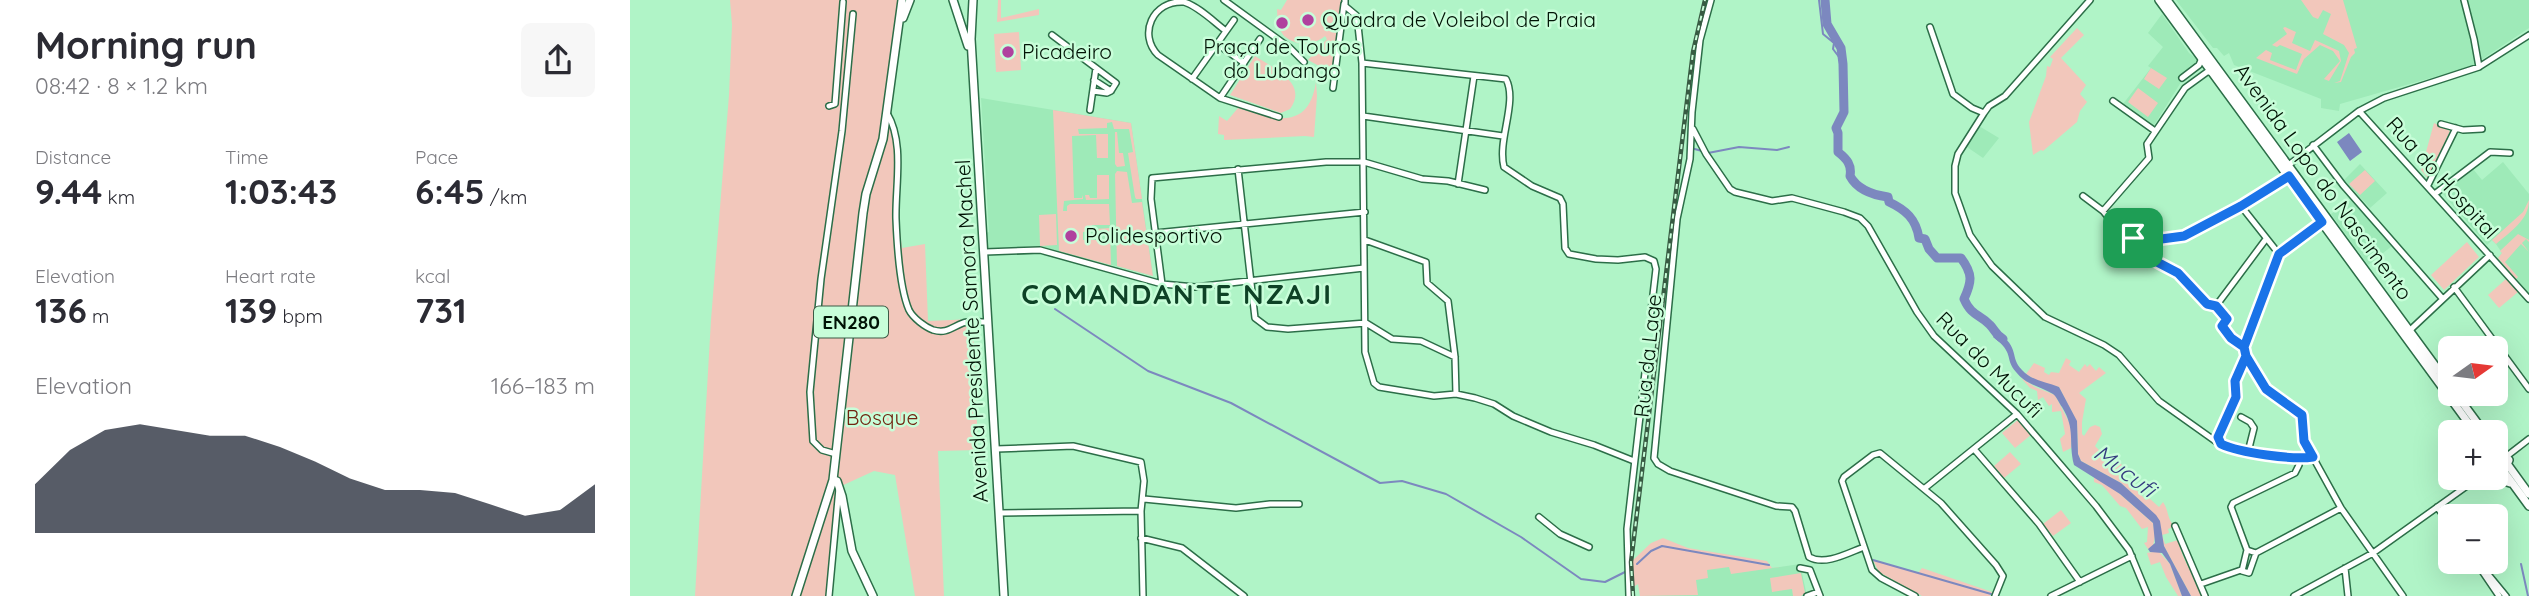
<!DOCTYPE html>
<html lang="en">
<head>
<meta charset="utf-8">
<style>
	body { margin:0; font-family:Quicksand,sans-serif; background:#f7f7f7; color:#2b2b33; height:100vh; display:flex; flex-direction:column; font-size:26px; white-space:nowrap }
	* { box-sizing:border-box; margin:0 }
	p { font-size:23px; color:#7c7c81 }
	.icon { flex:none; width:38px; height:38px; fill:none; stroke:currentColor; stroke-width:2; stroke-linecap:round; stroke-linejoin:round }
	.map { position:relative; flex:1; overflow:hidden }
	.details { display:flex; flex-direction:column; background:#fff; width:630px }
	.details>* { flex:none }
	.needle { width:46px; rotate:76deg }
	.controls { position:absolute; left:1808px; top:336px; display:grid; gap:14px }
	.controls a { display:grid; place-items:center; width:70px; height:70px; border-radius:10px; background:#fff; box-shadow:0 7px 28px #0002; font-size:35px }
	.pin { position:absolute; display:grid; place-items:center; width:60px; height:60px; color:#fff; margin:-30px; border-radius:14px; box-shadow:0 4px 10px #0006 }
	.round { display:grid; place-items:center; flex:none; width:74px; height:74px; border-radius:10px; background:#f7f7f7 }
	.summary { display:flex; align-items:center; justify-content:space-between; height:119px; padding:0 35px }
	h1 { font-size:38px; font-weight:700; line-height:52px }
	.figures { display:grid; grid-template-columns:repeat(3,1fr); gap:10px; height:119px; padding:7px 35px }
	.figures div { display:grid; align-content:center }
	.figures b { font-size:35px; font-weight:700 }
	.figures small { font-size:19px; font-weight:400 }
	.figures p { font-size:19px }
	.chart { height:196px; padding:14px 35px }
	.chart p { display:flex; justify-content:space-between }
	.chart svg { width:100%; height:126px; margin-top:7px; fill:#111827; opacity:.7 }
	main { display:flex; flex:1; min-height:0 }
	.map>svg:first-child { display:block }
	.built { fill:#9eeab8 }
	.green { fill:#f2c7bb }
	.water { fill:#7c88bf }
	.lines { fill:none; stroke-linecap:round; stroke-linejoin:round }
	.stream { stroke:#7c88bf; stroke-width:2 }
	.river { stroke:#7c88bf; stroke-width:9 }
	.minor-casing { stroke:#2c6e48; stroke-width:8 }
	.major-casing { stroke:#2c6e48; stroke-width:10 }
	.minor { stroke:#fff; stroke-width:5 }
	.major { stroke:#fff; stroke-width:7 }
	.rail-casing { stroke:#385b43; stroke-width:4.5 }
	.rail { stroke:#c8fed9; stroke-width:2; stroke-dasharray:5; stroke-linecap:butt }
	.route-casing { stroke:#fff; stroke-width:14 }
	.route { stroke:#1a73e8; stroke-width:9 }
	.poi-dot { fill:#b0419e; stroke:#c8fed9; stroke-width:2.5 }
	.labels { text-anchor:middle; stroke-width:5; stroke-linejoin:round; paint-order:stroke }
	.shield { fill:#c8fed9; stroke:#3c5a45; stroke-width:2 }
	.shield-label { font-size:19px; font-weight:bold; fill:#001305 }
	.poi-label { font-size:21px; fill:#001305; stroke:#c8fed9; text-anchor:start }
	.street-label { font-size:21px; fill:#001305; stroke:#c8fed9 }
	.park-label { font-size:21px; fill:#712410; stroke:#c8fed9 }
	.water-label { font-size:23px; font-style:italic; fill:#343b7f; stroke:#c8fed9 }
	.district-label { font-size:28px; font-weight:bold; letter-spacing:2px; fill:#0e4226; stroke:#c8fed9 }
</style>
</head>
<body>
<main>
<section class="details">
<div class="summary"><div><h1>Morning run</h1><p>08:42 · 8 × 1.2 km</p></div><a class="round"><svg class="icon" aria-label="share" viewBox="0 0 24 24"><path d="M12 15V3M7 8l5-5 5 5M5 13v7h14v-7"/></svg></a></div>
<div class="figures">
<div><p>Distance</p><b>9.44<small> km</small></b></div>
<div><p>Time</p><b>1:03:43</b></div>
<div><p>Pace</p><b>6:45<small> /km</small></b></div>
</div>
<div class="figures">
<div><p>Elevation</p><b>136<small> m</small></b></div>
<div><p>Heart rate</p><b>139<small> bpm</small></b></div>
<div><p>kcal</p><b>731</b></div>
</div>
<div class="chart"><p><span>Elevation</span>166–183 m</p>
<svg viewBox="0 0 160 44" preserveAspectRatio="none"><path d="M0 44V27L10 15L20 8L30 6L40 8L50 10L60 10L70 14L80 19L90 25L100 29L110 29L120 30L130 34L140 38L150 36L160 27V44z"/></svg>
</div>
</section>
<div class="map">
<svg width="1899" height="596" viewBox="0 0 1899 596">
	<rect width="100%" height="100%" fill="#b0f4c7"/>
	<path class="built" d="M1546,0H1831L1846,65L1710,104L1709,111L1691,108V99L1604,65L1599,53L1594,56L1587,48H1583Z
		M1837,0H1899V28L1851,60L1848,38Z
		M1532,14L1559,53L1567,59V64L1550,76L1553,79L1523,127L1493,104L1521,68L1518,66L1533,47L1518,33Z
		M351,98L501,123L523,276L410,246L357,248L356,233L359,232Z
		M1349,126L1369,138L1353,158L1337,147Z
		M1873,162L1899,194V293L1868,258L1872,253L1866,244L1862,240L1857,245L1813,194L1843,169L1852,180Z
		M1730,164L1757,193L1740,208L1714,180Z
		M1721,200L1762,246L1738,265L1701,214Z
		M1025,564L1142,568L1170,564L1177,596H1010Z"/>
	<path class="green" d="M100,0H269L255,104L264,121L270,156L269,224L272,248L295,244L298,321L343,319L348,450L308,451L314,596H285L265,475L244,471L209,487L199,596H65L81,320L99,95L102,25Z
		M368,0H371V18L409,9V15L367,22Z
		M657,0H711L703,68L691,67L678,60L697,39L695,36C681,47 667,46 654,36L648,27L647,9L651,10Z
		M1671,0H1713L1727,48L1724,49L1725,53L1721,57L1711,82L1704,83L1710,81L1719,53L1714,45L1693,34L1701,14L1693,10L1688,19L1683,17Z
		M1655,27L1666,32L1662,43L1680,51L1685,40L1709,51L1711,61L1699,81L1694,79L1710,61L1703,51L1690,45L1674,59L1667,74L1626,58L1636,50L1642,53L1640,60L1666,70L1672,54L1650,45L1647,47L1642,45L1657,34L1653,28Z
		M1447,28L1454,35L1431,58L1456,85L1450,94L1457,102L1450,111L1447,122L1413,151L1411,150L1403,155L1399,122L1416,76L1417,66L1420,67L1423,59L1420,57Z
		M389,32L391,70L366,72L364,34Z
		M625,56C643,68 679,83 660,109L651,113L600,95Z
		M1521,68L1537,78L1529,89L1514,79Z
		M686,82L687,96L684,137L675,136L594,140V135L588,134L589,116L597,121L608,108C642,118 678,133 686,82Z
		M1508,88L1528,103L1518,117L1498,102Z
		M423,110L501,123L512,199H506L505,197L498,153L503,152L499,129H484L482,122L477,123V128L448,129L449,134H478V158H467L466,135L442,136L444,198H452L453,195V199L434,201L433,211H437V206L440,204H479L480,225H462L461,231L453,232V240H475V231H465V229L480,228L481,265L429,251Z
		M1804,123L1820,131L1798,178L1791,170Z
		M485,132H487L489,153H493L495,166L487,167L485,164Z
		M1735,170L1745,181L1730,195L1719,184Z
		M487,171L497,172L502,203L512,202L523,276L487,266L485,174Z
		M467,175H479V199L456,200L455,195H459L460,198H467Z
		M1899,200C1899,220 1880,232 1866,244L1862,240L1893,212Z
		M426,214L427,245L410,246L409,215Z
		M1888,234L1899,240V242L1896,239L1892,243L1899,252L1891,244L1875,262L1888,277L1886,279L1868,258L1872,253L1870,251Z
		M1837,242L1849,257L1814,290L1801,275Z
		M1876,279L1888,292L1869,308L1858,295Z
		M1436,358L1441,361L1439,365L1449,372L1455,364L1457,367L1460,364L1466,371L1469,367L1476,373L1449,393L1456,399L1452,422V434L1454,436L1460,427L1465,425L1470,427L1472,434L1465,446L1481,462L1489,460L1493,467L1489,472L1516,500L1519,498L1529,507L1533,502C1539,510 1537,521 1545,526L1538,529L1539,533L1532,535L1535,544L1548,540C1553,563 1565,576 1573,596H1561L1534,546L1520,510L1491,483L1451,461L1448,454L1447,422L1429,387L1407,381L1396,374L1404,363L1415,368L1414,372L1419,375L1421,372L1429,373Z
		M1391,378L1405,387L1425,395L1442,428L1441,448L1433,452L1430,439L1435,434L1431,411L1422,412V404L1419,406L1413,397L1408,400L1407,391L1400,388Z
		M1389,419L1402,434L1385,448L1372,433Z
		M1380,452L1391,464L1374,478L1364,466Z
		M1464,475L1490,494L1523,523L1525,536L1523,546L1518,549L1514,543L1517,542L1518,527L1512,529L1496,508L1490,506L1472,485L1464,482Z
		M1431,510L1441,523L1423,536L1413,524Z
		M1033,538L1058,548L1137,561L1142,568L1170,564L1101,574L1099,567L1077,570L1078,578L1066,580L1068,595L1010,596L1008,584L1002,588L1001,562L1021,543Z
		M1528,551L1540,564L1552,596H1548L1536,577L1530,562L1521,565L1517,553Z
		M1243,560L1288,573L1292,568L1362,592L1360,596H1292L1249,572Z
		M1171,573L1175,593L1171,596H1163L1162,589L1142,592L1140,578Z"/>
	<path class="water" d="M1719,133L1732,152L1720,161L1707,142Z
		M1367,332C1391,348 1379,357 1392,370C1402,381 1416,382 1429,387L1447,421L1448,454L1451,461L1491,483L1526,515L1530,521L1534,546L1561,596H1552L1540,564L1532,553L1520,552L1518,549L1525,543L1523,523L1490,494L1444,465C1438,441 1446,430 1432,407C1429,403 1427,397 1423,394C1410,386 1396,385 1386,372C1374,358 1385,353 1363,337Z"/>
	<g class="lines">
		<path class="stream" d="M1189,0L1193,34L1204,43L1203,49L1212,61
			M1061,148L1072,151
			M1078,153L1109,147L1147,150L1159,147
			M425,309L518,371L601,403L750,483L772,481L816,494L891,537L951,579L975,582L995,572
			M1243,560L1361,594
			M1007,564L1021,551L1032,546L1139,565
			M1891,564L1898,596"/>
		<path class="river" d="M1195,0L1197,24L1211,48L1213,64L1214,112L1206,128L1208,133V152C1217,159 1222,165 1220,176C1227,189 1243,195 1258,197L1259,202C1276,210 1286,219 1289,238L1295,239L1299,249L1307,258H1331C1343,274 1342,282 1334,299C1342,317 1349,313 1360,325C1365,330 1366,335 1373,339"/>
		<g class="minor-casing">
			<path id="minor" d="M594,0L660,48L674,62
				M715,0V6L727,16L732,63L735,352L744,383L749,387L804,396L826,394L845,398L864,404L883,416L921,432L964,445L1004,461
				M1081,0L1070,40L1062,112L1060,159L1047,219L1024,458L1028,464L1040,471L1146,506L1162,507L1165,511L1179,557C1195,566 1218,553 1234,547
				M1460,0L1375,96L1359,106L1354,113L1328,154L1325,166V193L1329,204L1340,235L1362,266L1415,317L1474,345L1489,355L1529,401L1588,443L1608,450L1669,459L1683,457
				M1834,0L1844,39L1849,67
				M1300,27L1323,94L1342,108L1354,113
				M596,31C584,22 568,6 554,2C522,0 508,35 528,55L590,98L649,117
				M422,35L486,83L481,91L464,80
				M587,44L614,63
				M732,63L876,79C888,102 867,140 874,167L902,186L930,198L933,204L935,248L939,254L966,259L988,260L1015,257L1024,261L1026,269L1021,312
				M1552,78L1569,65L1572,58
				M562,79L604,20
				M703,88L714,4
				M463,91L477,93L481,91
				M590,98L630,39
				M1483,101L1525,131
				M199,106L205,104L213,2
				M460,110L466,68
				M1729,111L1899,299
				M257,113C275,143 265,186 266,219C267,244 269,287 279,310C283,318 295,327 303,330C317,334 322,327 333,323C340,320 348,322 355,322
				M733,116L873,136
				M1811,124L1833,130L1852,129
				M1063,129L1076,154L1100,189L1105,192L1142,201L1162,198L1214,212L1230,218L1238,226L1287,312L1304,336L1387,414L1466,506L1499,550L1518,596
				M1683,145L1713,185L1812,298
				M1656,167L1729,111L1754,98L1849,67L1899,35
				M608,169L625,318L637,327L658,329L736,323L762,339L791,341L825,357
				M1659,176L1611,206L1649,254L1692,222
				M828,184L844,76
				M1798,185L1826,128
				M1806,193L1860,152L1880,153
				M1453,196L1473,211L1487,228L1503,238L1527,262L1548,273L1577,304L1586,306L1597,319L1592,326L1601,338L1614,347L1616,356L1636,389L1672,415L1674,441L1711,508L1773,596
				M1473,211L1519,158L1517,144L1555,88L1577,72H1583
				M525,233L735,212
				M1503,238C1547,247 1574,224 1611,206
				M735,240L796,262L797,283L818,301L825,357L826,394
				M355,252L410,250L532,284L565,287L734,268
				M532,284L521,199L522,178L696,162H734L792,179L818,181L855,190
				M1824,287L1899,389
				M1586,306L1636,239
				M1777,333L1860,255
				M1614,347L1649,254
				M1611,417L1620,422L1624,428L1618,452
				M1591,445L1588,437L1604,401L1607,391L1605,381L1616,356
				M366,449L443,446L511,462L514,481L511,511L513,596
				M1344,449L1409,524L1450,582
				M206,454L192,450L183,441L180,392L191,279L212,131L223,14
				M1877,456L1899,439
				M1669,459V465L1665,473L1603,503L1601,507L1617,550L1626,553L1711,508
				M1295,488L1387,414
				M514,499L606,508L640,504H669
				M1807,507L1820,524
				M370,513L511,511
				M909,517L930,534L959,547
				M1545,526L1575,596
				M511,538L552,548L614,596
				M1617,550L1612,571L1619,573L1626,553
				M1848,562L1876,596
				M1848,565L1869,596
				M1170,568L1180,570L1190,596
				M1715,568L1718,596
				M1571,584L1611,570
				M199,596L209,488
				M999,596L997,529L1016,364
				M1177,596L1188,592
				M1285,596L1251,578L1242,570L1212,481L1214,477L1243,455L1250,453L1311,503L1366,565L1373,576L1365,596
				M1421,596L1502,556
				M1664,596L1743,553L1848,478"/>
		</g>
		<g class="major-casing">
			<path id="major" d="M323,0L338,46
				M343,0L341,39L374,596
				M1529,0L1845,432
				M1537,0L1820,386
				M273,18L280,0
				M1826,394L1854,432
				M1866,454H1874L1879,460L1875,469L1866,468
				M1878,465L1899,494
				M1872,469L1899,506
				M1864,478L1880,483
				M203,480L207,481L212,496L222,551L243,596
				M166,596L203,480L233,213L236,194L253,139L272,0"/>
		</g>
		<use href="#minor" class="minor"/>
		<use href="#major" class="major"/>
		<g class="rail-casing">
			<path id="rail" d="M1003,596L1001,562L1063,52L1075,0"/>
		</g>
		<use href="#rail" class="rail"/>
	</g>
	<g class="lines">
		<g class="route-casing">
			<path id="route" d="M1503,238L1527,262L1548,273L1577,304L1586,306L1597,319L1592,326L1601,338L1614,347L1616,356L1605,381L1606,397L1588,437L1591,444C1610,453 1663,460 1683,457L1674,441L1672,415L1636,389L1616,356L1614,347L1649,254L1692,222L1659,176L1611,206L1554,236L1524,240L1503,238"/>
		</g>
		<use href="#route" class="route"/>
	</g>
	<g class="poi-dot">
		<circle cx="678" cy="20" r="7"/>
		<circle cx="652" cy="23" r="7"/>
		<circle cx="378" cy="52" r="7"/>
		<circle cx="441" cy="236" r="7"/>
	</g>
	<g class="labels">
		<rect class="shield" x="184" y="306.5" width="74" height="31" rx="5"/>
		<g class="shield-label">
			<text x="221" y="329">EN280</text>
		</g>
		<g class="poi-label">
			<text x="692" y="27">Quadra de Voleibol de Praia</text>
			<text x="652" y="54" text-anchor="middle">Praça de Touros<tspan x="652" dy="24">do Lubango</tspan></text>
			<text x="392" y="59">Picadeiro</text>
			<text x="455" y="243">Polidesportivo</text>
		</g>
		<g class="street-label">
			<text transform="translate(1812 178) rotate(48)" y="7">Rua do Hospital</text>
			<text transform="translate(1693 182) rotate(54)" y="7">Avenida Lopo do Nascimento</text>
			<text transform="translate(342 331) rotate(-93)" y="7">Avenida Presidente Samora Machel</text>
			<text transform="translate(1018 356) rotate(-84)" y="7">Rua da Lage</text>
			<text transform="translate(1359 365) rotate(45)" y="7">Rua do Mucufi</text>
		</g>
		<g class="park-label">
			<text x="252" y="425">Bosque</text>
		</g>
		<g class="water-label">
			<text transform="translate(1495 471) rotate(37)" y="8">Mucufi</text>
		</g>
		<g class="district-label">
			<text x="547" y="304">COMANDANTE NZAJI</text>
		</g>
	</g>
</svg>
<div class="controls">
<a><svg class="needle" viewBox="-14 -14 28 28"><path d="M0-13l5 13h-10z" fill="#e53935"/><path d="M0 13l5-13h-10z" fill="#7c7c81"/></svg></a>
<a>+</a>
<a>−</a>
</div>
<div class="pin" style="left:1503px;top:238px;background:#1e9e55"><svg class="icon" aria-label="arrive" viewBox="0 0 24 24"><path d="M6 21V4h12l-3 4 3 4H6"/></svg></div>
</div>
</main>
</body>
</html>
